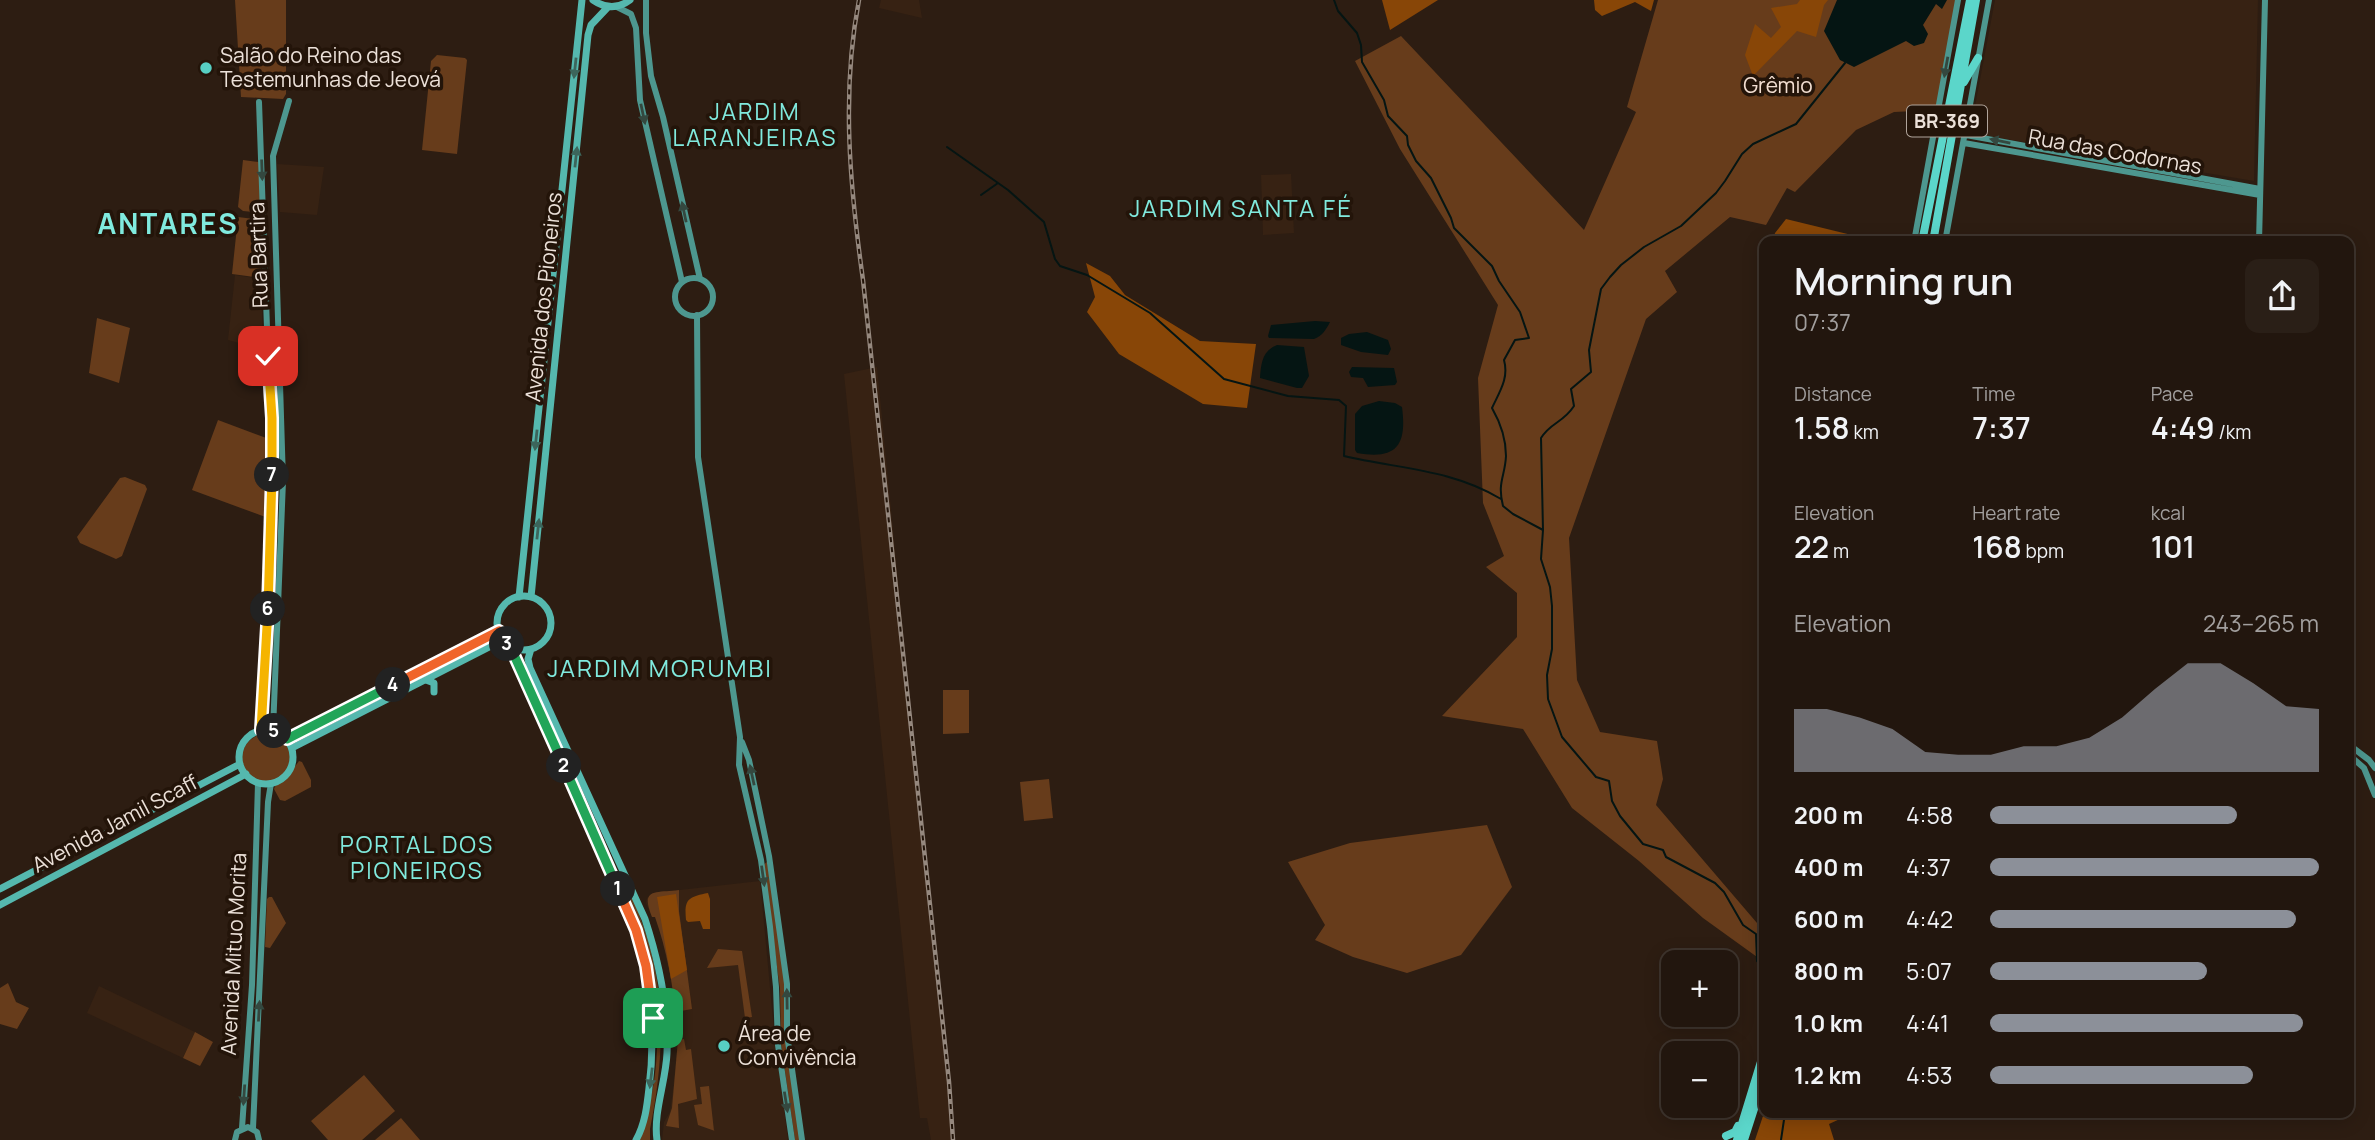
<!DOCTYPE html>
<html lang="en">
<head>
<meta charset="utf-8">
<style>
	body { margin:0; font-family:Manrope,sans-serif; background:#2a1f17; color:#f1f3f6; height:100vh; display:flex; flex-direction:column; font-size:26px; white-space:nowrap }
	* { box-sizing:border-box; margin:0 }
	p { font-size:23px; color:#a29f9e }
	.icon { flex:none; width:38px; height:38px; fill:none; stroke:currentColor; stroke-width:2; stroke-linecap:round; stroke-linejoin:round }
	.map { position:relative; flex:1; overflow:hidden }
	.panel { position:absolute; left:1759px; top:236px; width:595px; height:882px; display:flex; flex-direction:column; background:#22160e; border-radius:14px; box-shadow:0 4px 18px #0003,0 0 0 2px #3f352e }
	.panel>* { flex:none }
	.tools { position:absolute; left:1661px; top:950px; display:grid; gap:14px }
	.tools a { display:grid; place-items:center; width:77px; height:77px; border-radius:14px; background:#22160e; box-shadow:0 4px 18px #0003,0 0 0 2px #3f352e; font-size:35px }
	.pin { position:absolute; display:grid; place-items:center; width:60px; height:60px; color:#fff; margin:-30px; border-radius:14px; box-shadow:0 4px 10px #0006 }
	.km { position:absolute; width:35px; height:35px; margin:-18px; border-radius:50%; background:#222; color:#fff; font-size:19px; line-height:35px; text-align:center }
	.round { display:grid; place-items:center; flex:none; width:74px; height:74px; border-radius:14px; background:#2a1f17 }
	.head { display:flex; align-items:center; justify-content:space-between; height:119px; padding:0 35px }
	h1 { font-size:38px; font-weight:600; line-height:52px }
	.stats { display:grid; grid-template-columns:repeat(3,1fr); gap:10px; height:119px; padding:7px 35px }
	.stats div { display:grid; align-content:center }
	.stats b { font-size:30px; font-weight:600 }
	.stats small { font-size:19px; font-weight:400 }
	.stats p { font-size:19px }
	.chart { height:196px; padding:14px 35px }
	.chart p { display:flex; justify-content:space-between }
	.chart svg { width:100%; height:126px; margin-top:7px; fill:#8c9099; opacity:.7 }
	ul { padding:0 35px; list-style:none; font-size:23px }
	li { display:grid; grid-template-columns:112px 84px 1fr; align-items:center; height:52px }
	li i { height:18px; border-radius:9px; background:#8c9099 }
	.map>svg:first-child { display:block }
	.built { fill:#372213 }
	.green { fill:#673c1b }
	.forest { fill:#884607 }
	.water { fill:#051513 }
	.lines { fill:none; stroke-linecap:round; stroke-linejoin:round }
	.stream { stroke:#051513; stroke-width:2 }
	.secondary { stroke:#4d978f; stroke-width:6 }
	.primary { stroke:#55b8ae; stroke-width:7 }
	.highway { stroke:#5bd6ca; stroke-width:8 }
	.rail-casing { stroke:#95887e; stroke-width:4.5 }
	.rail { stroke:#231409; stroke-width:2; stroke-dasharray:5; stroke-linecap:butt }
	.oneway { fill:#34483f }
	.oneway2 { fill:#3c665c }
	.split-1-casing { stroke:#fff; stroke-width:14 }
	.split-2-casing { stroke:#fff; stroke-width:14 }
	.split-3-casing { stroke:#fff; stroke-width:14 }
	.split-4-casing { stroke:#fff; stroke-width:14 }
	.split-5-casing { stroke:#fff; stroke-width:14 }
	.split-6-casing { stroke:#fff; stroke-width:14 }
	.split-7-casing { stroke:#fff; stroke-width:14 }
	.split-8-casing { stroke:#fff; stroke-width:14 }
	.split-1 { stroke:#f0652b; stroke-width:9 }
	.split-2 { stroke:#22a559; stroke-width:9 }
	.split-3 { stroke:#22a559; stroke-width:9 }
	.split-4 { stroke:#f0652b; stroke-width:9 }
	.split-5 { stroke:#22a559; stroke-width:9 }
	.split-6 { stroke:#f5b400; stroke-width:9 }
	.split-7 { stroke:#f5b400; stroke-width:9 }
	.split-8 { stroke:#f5b400; stroke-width:9 }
	.poi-dot { fill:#57cec2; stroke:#231409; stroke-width:2.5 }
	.labels { text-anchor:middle; stroke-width:7; stroke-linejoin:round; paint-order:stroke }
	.shield { fill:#231409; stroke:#b0a49b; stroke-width:2 }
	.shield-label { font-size:19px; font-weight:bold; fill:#ece1d9 }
	.poi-label { font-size:21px; fill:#ece1d9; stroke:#231409; text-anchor:start }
	.park-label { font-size:21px; fill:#f2ded1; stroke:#231409 }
	.street-label { font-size:21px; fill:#ece1d9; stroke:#231409 }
	.neighbourhood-label { font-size:23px; letter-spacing:2px; fill:#80eade; stroke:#231409 }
	.quarter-label { font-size:24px; letter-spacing:2px; fill:#80eade; stroke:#231409 }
	.district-label { font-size:28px; font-weight:bold; letter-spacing:2px; fill:#80eade; stroke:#231409 }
</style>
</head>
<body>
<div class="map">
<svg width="2375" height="1140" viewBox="0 0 2375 1140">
	<rect width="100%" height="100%" fill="#2d1d12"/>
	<path class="built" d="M881,0H919L922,18L879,8Z
		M1995,0H2258L2254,181L1970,133Z
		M277,164L324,167L317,215L280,212Z
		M1291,174L1294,233L1263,235L1261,175Z
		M235,275L261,279L263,346L261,349L228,340Z
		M877,367L953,1140H931L927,1118H920L844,374Z
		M760,881L774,1030L788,1140H662L664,1122L670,1112L673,1090L677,1049L674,1048V1038L681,1035L680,1026L676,1024L672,984L661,935L655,917H652L646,903L647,898L653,893Z
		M99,986L195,1032L183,1058L87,1013Z"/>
	<path class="green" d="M235,0H286V94L283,99L241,97Z
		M1658,0H1956L1937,110L1894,112L1856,130L1795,192L1787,188L1766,225L1730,217L1665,271L1677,292L1646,319L1569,538L1577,680L1600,732L1657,741L1663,779L1656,805L1757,923L1764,949V962L1703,918L1639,861L1572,808L1523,729L1442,716L1517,637V593L1486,567L1504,556L1483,503L1478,378L1498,305L1400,149L1355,61L1401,36L1584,230L1636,112L1627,107Z
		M437,55L465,58L467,60L457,154L422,150L431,61Z
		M243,160L259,162L262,213L243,211L238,207Z
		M238,217L261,220V278L232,274Z
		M97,318L130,328L119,383L89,373Z
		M218,420L269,439L268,518L192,490Z
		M125,477L145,485L147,489L122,556L116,559L80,543L77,537L120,478Z
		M943,690H969V733L943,734Z
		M242 758a24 24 0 1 1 48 0a24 24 0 1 1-48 0Z
		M299,761L302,762L311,780V787L285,801L280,800L274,789L276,784L288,776Z
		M1049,779L1053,818L1024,821L1020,782Z
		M1487,825L1512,887L1461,955L1407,973L1353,957L1315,940L1325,925L1288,862L1350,843Z
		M767,862C784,953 791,1047 801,1140H795L781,1044L780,989L763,865Z
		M679,890V911L692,1009L681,1011L680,1026L676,1024C674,987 667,951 655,917H652C640,888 655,893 679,890Z
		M630,895C636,903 639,915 643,925C667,991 664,1061 650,1129V1140H639C669,1058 660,976 627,897Z
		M269,897H272L286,923L270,948L265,947L267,899Z
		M718,949L742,951L752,1017L745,1018L738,965L707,968Z
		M8,983L16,1002L29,1008L17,1029L0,1024V988Z
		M195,1032L213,1042L200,1066L183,1058Z
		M684,1039L686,1050L691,1049L697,1099L678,1104L679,1128L666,1126L672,1108L678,1040Z
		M364,1075L395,1111L362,1140H328L311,1121Z
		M709,1086L714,1131H715L698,1125L694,1105L702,1104L700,1087Z
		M401,1118L420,1140H375Z"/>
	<path class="forest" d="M1382,0H1438L1390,30Z
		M1594,0H1654L1651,11L1635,2L1602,16L1595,10Z
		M1800,0H1828L1824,5L1816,37L1797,31L1753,76L1745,55L1755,24L1771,38L1781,27L1771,8L1797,4Z
		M1786,219L1864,238V241H1773L1775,233Z
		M1086,263L1110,276L1125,295L1200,341L1256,344L1247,408L1203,404L1119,354L1087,312L1095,297Z
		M708,893L710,899V929H703L700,921L688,922L686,920C684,899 688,897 708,893Z
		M676,894L687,970L671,979L657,897Z
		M1764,1113H1853L1829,1124L1834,1140H1755Z"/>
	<path class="water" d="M1837,0H1947L1942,9L1936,4L1923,25L1928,34L1924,43L1914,46L1906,41L1854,67L1840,60L1824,31Z
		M1315,321L1330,322C1326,330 1322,336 1314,339L1269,338L1268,336L1271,325Z
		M1367,332L1388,340L1391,349L1388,355L1361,352L1341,345V338L1349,334Z
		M1277,345L1304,347L1309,376L1302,388H1297L1260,378C1261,364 1262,351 1277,345Z
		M1352,367L1394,368L1397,382L1395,385L1368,387L1363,378L1351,377L1349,372Z
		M1379,401L1395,403L1402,407C1407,445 1397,460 1357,453L1355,450V414L1362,406Z"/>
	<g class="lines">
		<path class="stream" d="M1334,0L1338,11L1357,33L1361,45L1362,62L1384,100L1388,116L1407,136L1408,145L1416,161L1431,178L1451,218L1454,228L1492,266L1499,281L1520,312L1529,338L1515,340L1504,360C1509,378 1500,391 1492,408C1500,422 1506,440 1506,456C1505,477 1497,482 1503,506L1513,514L1543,530L1541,559L1550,587L1552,606V649L1547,675L1548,699L1562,737L1596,777L1609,781L1612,801L1620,816L1643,844L1663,850L1666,857L1715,883L1724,892L1743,925L1756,934L1757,961L1764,967
			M947,147L1008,190L1044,222L1055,259L1060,266L1087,275L1150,313L1224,379L1288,396L1339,400L1346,406L1344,456C1399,469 1451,469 1501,499
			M981,195L998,183
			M1543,530L1541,438C1551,422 1563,423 1574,406L1571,389L1591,372L1589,350L1601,289L1610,277L1621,265L1644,247L1681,226L1716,193L1725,181L1742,154L1753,144L1796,124L1845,63
			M1781,1140L1785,1113"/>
		<path class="secondary" d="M646,0V33L651,76L663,117L700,279
			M617,7L631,14L636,28L640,100L682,282
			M259,102L268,356L272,418V489L261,730
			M1966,135L2260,189
			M1964,143L2260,195
			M1914,242L1958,0
			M1945,242L1989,0
			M2259,242L2265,0
			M675 297a19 19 0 1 1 38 0a19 19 0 1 1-38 0Z
			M697,315L698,457L740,737L739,765L761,860L770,927L776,987L778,1045L792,1140
			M273,730L283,481L273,156L289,101
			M742,742L749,760L769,856L787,984V1034L802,1140
			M2348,744L2369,760L2375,768
			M2348,754L2364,768L2375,795
			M242,1128L252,985L258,783
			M253,1128L268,802L271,783
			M235,1140L237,1132L248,1127L257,1132L259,1140"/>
		<path class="primary" d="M593,0C606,9 618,9 630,0
			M497 623a27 27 0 1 1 54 0a27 27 0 1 1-54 0Z
			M519,597L582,0
			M531,597L588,35L591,25L608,7
			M510,646L636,930C650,983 656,1033 649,1088C647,1106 645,1124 636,1140
			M531,649L528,659L530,668L645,919C659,962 669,1008 667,1053C666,1081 653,1113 657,1140
			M426,680L434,683V692
			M239 757a27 27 0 1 1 54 0a27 27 0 1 1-54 0Z
			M287,739L499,631
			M292,748L503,640
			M0,889L240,764
			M0,905L246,774"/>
		<path class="highway" d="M1964,82L1978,58
			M1922,242L1970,0
			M1933,242L1976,0
			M1726,1136L1735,1132L1738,1126
			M1737,1140L1764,1052
			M1744,1140L1764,1078"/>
		<g class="rail-casing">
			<path id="rail" d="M859,0C841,93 850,187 863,280L949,1082L953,1140"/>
		</g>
		<use href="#rail" class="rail"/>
	</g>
	<defs><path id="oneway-solid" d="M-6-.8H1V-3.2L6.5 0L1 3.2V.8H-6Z" transform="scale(1.75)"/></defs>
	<g class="oneway">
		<use href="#oneway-solid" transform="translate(1946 67) rotate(100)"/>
		<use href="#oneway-solid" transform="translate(643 114) rotate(78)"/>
		<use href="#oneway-solid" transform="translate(2000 141) rotate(-169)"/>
		<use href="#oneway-solid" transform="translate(262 170) rotate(88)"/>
		<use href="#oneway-solid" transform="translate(684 212) rotate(-102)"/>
		<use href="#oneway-solid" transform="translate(752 775) rotate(-102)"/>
		<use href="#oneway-solid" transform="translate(763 876) rotate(82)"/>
		<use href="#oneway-solid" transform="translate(787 999) rotate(-91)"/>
		<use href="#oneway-solid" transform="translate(259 1011) rotate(-87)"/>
		<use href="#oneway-solid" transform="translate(244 1095) rotate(94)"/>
		<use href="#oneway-solid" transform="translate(786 1102) rotate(81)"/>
	</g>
	<g class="oneway2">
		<use href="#oneway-solid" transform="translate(575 68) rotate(96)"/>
		<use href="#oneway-solid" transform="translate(576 157) rotate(-84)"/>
		<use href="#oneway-solid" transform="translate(536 440) rotate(96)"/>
		<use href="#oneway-solid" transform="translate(538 529) rotate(-84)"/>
		<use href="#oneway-solid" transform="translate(651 1078) rotate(97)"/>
	</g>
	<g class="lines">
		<g class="split-1-casing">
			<path id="split-1" d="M618,889L636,930L646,966L653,1018"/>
		</g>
		<g class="split-2-casing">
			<path id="split-2" d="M564,766L618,889"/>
		</g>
		<g class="split-3-casing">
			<path id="split-3" d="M507,644L510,646L564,766"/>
		</g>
		<g class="split-4-casing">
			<path id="split-4" d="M393,685L499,631L507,644"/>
		</g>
		<g class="split-5-casing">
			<path id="split-5" d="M274,731L287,739L393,685"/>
		</g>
		<g class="split-6-casing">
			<path id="split-6" d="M268,609L261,730L274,731"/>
		</g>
		<g class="split-7-casing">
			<path id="split-7" d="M268,609L272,475"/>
		</g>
		<g class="split-8-casing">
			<path id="split-8" d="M268,356L272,418V475"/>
		</g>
		<use href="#split-1" class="split-1"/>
		<use href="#split-2" class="split-2"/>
		<use href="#split-3" class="split-3"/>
		<use href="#split-4" class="split-4"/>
		<use href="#split-5" class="split-5"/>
		<use href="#split-6" class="split-6"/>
		<use href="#split-7" class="split-7"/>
		<use href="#split-8" class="split-8"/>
	</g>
	<g class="poi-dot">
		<circle cx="206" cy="68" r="7"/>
		<circle cx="724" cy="1046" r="7"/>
	</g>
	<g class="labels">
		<rect class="shield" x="1907" y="105.5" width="80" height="31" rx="5"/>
		<g class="shield-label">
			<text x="1947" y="128">BR-369</text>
		</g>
		<g class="poi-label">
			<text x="220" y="63">Salão do Reino das<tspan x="220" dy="24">Testemunhas de Jeová</tspan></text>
			<text x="738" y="1041">Área de<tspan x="738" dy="24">Convivência</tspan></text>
		</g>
		<g class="park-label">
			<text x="1778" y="93">Grêmio</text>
		</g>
		<g class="street-label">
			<text transform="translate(2115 152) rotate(10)" y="7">Rua das Codornas</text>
			<text transform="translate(259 255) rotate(-92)" y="7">Rua Bartira</text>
			<text transform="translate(544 297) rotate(-84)" y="7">Avenida dos Pioneiros</text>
			<text transform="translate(115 824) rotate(-28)" y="7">Avenida Jamil Scaff</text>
			<text transform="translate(234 954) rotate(-87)" y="7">Avenida Mituo Morita</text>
		</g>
		<g class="neighbourhood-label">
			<text x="755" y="120">JARDIM<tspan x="755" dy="26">LARANJEIRAS</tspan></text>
			<text x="417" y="853">PORTAL DOS<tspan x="417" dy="26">PIONEIROS</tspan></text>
		</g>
		<g class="quarter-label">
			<text x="1241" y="217">JARDIM SANTA FÉ</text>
			<text x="660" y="677">JARDIM MORUMBI</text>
		</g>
		<g class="district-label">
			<text x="168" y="234">ANTARES</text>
		</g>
	</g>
</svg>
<div class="tools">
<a>+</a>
<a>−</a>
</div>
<div class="pin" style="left:653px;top:1018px;background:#1e9e55"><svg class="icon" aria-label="arrive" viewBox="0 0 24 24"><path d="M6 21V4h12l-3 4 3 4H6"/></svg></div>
<div class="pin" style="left:268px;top:356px;background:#d93025"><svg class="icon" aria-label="check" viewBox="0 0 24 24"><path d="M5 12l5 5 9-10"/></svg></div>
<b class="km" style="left:618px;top:889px">1</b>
<b class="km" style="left:564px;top:766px">2</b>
<b class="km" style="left:507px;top:644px">3</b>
<b class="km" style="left:393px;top:685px">4</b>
<b class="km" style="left:274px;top:731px">5</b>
<b class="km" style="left:268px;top:609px">6</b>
<b class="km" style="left:272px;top:475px">7</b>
<section class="panel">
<div class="head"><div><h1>Morning run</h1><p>07:37</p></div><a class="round"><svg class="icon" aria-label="share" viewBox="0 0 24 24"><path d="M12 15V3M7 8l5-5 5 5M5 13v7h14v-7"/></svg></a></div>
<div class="stats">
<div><p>Distance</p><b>1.58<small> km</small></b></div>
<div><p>Time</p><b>7:37</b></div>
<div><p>Pace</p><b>4:49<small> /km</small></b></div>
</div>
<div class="stats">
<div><p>Elevation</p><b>22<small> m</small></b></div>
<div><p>Heart rate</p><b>168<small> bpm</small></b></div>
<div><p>kcal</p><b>101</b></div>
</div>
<div class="chart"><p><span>Elevation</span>243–265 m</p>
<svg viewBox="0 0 160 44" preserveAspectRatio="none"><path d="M0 44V22L10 22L20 25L30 29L40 37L50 38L60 38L70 35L80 35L90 32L100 25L110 15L120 6L130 6L140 13L150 21L160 22V44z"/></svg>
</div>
<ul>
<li><b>200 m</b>4:58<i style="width:75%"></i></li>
<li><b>400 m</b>4:37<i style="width:100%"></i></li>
<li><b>600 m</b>4:42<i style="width:93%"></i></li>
<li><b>800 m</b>5:07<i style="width:66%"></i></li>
<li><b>1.0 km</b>4:41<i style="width:95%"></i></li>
<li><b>1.2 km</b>4:53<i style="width:80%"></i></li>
</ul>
</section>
</div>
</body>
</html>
